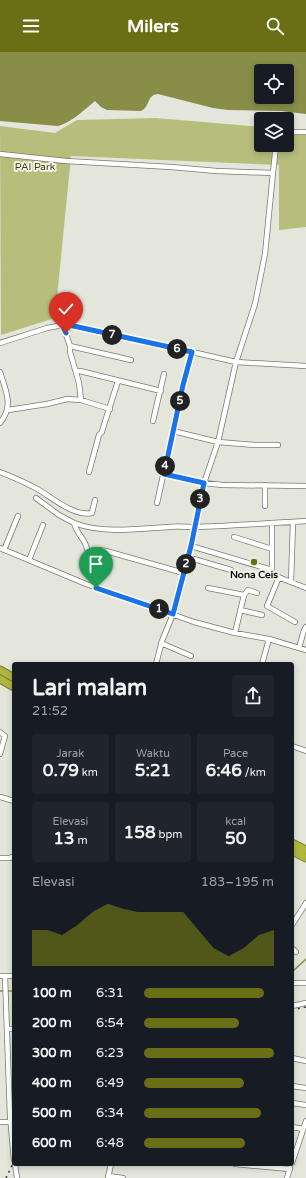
<!DOCTYPE html>
<html lang="id">
<head>
<meta charset="utf-8">
<style>
	body { margin:0; font-family:"Varela Round",sans-serif; background:#20242c; color:#f1f3f6; height:100vh; display:flex; flex-direction:column; font-size:15px; white-space:nowrap }
	* { box-sizing:border-box; margin:0 }
	p { font-size:13px; color:#9ea1a6 }
	.icon { flex:none; width:22px; height:22px; fill:none; stroke:currentColor; stroke-width:2; stroke-linecap:round; stroke-linejoin:round }
	.map { position:relative; flex:1; overflow:hidden }
	.side { position:absolute; left:12px; top:610px; width:282px; height:504px; display:flex; flex-direction:column; background:#171b24; border-radius:4px; box-shadow:0 2px 6px #0003 }
	.side>* { flex:none }
	.controls { position:absolute; left:254px; top:12px; display:grid; gap:8px }
	.controls a { display:grid; place-items:center; width:40px; height:40px; border-radius:4px; background:#171b24; box-shadow:0 2px 6px #0003; font-size:20px }
	.pin { position:absolute; display:grid; place-items:center; width:34px; height:34px; color:#fff; margin:-41px -17px; border-radius:50% 50% 50% 0; rotate:-45deg; box-shadow:0 0 4px #0007 }
	.pin .icon { rotate:45deg }
	.km { position:absolute; width:20px; height:20px; margin:-10px; border-radius:50%; background:#222; color:#fff; font-size:11px; line-height:20px; text-align:center }
	.round { display:grid; place-items:center; flex:none; width:42px; height:42px; border-radius:4px; background:#20242c }
	.headline { display:flex; align-items:center; justify-content:space-between; height:68px; padding:0 20px }
	h1 { font-size:22px; font-weight:700; line-height:30px }
	.stats { display:grid; grid-template-columns:repeat(3,1fr); gap:6px; height:68px; padding:4px 20px }
	.stats div { display:grid; align-content:center; border-radius:4px; background:#20242c; text-align:center }
	.stats b { font-size:17px; font-weight:700 }
	.stats small { font-size:11px; font-weight:400 }
	.stats p { font-size:11px }
	.chart { height:112px; padding:8px 20px }
	.chart p { display:flex; justify-content:space-between }
	.chart svg { width:100%; height:72px; margin-top:4px; fill:#6a6f15; opacity:.7 }
	ul { padding:0 20px; list-style:none; font-size:13px }
	li { display:grid; grid-template-columns:64px 48px 1fr; align-items:center; height:30px }
	li i { height:10px; border-radius:5px; background:#6a6f15 }
	header { display:flex; justify-content:space-between; align-items:center; height:52px; padding:0 20px; background:#6a6f15; color:#fff; font-size:18px; font-weight:700 }
	.map>svg:first-child { display:block }
	.green { fill:#b7be7c }
	.water { fill:#888e48; fill-rule:evenodd }
	.lines { fill:none; stroke-linecap:round; stroke-linejoin:round }
	.stream { stroke:#888e48; stroke-width:1.5 }
	.minor-casing { stroke:#797a72; stroke-width:6 }
	.highway-casing { stroke:#777c2c; stroke-width:9 }
	.minor { stroke:#fff; stroke-width:4.5 }
	.highway { stroke:#afb73e; stroke-width:7 }
	.rail { stroke:#393934; stroke-width:1.5; stroke-dasharray:2 4; stroke-linecap:butt }
	.route-casing { stroke:#fff; stroke-width:8 }
	.route { stroke:#1a73e8; stroke-width:5 }
	.poi-dot { fill:#6a6f15; stroke:#f1f2e8; stroke-width:1.5 }
	.labels { text-anchor:middle; stroke-width:4; stroke-linejoin:round; paint-order:stroke }
	.park-label { font-size:10px; fill:#3f420a; stroke:#f1f2e8 }
	.poi-label { font-size:10px; font-weight:bold; fill:#0f0f0c; stroke:#f1f2e8 }
</style>
</head>
<body>
<header><svg class="icon" aria-label="menu" viewBox="0 0 24 24"><path d="M4 6h16M4 12h16M4 18h16"/></svg>Milers<svg class="icon" aria-label="search" viewBox="0 0 24 24"><circle cx="10" cy="10" r="6"/><path d="M15 15l6 6"/></svg></header>
<div class="map">
<svg width="306" height="1126" viewBox="0 0 306 1126">
	<rect width="100%" height="100%" fill="#e4e5db"/>
	<path class="green" d="M156,66L261,75V93H287V77H306V175L279,178V113L71,104L55,266L1,283L0,74L55,81L77,68Z"/>
	<path class="water" d="M0,0H306V62L281,59L228,58L213,56L158,42C146,43 151,54 141,59L107,58L101,55L95,49C84,58 72,70 58,74L0,69ZM261,19H287V45H261Z"/>
	<g class="lines">
		<path class="stream" d="M292,920L306,907
			M0,939H14"/>
		<g class="minor-casing">
			<path id="minor" d="M287,80H306
				M0,102L66,109L171,115L217,119L273,121L265,202L255,252L236,310L218,390L204,431L195,475L184,521L173,562L162,589L156,612
				M273,121L276,93
				M0,291L47,276L63,273
				M70,294L131,308
				M76,319H80L161,339
				M0,320C6,339 14,354 0,371
				M81,348L79,331L70,300V294L63,273H69L192,300
				M8,358L47,352L67,347L81,348L110,357
				M153,369L164,322
				M173,379L218,390L255,393H278
				M0,420C13,425 27,431 39,438C54,447 75,465 92,461L95,448
				M89,420L99,383L102,380L103,376L118,329
				M163,422L204,431L223,433L306,434
				M36,446L59,463L74,471
				M157,451L183,333L192,300L236,310L306,314
				M265,454V433
				M234,485L272,497
				M191,494L272,518L273,523L306,536
				M0,496L86,532L194,570L235,581L269,587L306,598
				M4,498L18,464
				M89,500L98,498L106,499L184,521
				M187,505L231,518
				M29,508L43,473
				M272,518V471
				M279,525L267,554L295,570
				M291,530L293,470
				M96,535C94,520 91,506 85,491C81,484 76,479 74,471C104,482 137,477 168,475C177,474 186,475 196,475C232,474 269,471 306,469
				M208,536L244,543L248,538L257,541
				M240,558L262,563
				M235,581L244,543
				M161,591L191,604
				M299,596L304,578L306,575
				M262,612L269,587
				M0,680L5,684L0,702
				M292,694L306,699
				M0,745L14,749
				M0,806H10L14,804
				M292,873L306,851
				M292,896L296,900
				M0,924H14
				M5,924L10,1064L14,1108
				M292,931H306
				M292,954L306,951
				M7,977H14
				M292,1006L306,1009
				M292,1034L306,1036
				M292,1051L306,1053
				M0,1070H11
				M292,1075L303,1077
				M292,1111L306,1069
				M15,1112L17,1126
				M235,1112L290,1117
				M108,1124L123,1126
				M108,1126L111,1112
				M287,1126L290,1116"/>
		</g>
		<g class="highway-casing">
			<path id="highway" d="M0,618L14,626
				M0,627L14,635
				M292,791L306,798
				M292,799L306,806"/>
		</g>
		<use href="#minor" class="minor"/>
		<use href="#highway" class="highway"/>
		<path class="rail" d="M292,958L306,955
			M6,1126L14,1109"/>
	</g>
	<g class="lines">
		<g class="route-casing">
			<path id="route" d="M66,281L62,273H69L192,300L183,333L164,422L204,431L191,494L173,562L96,536"/>
		</g>
		<use href="#route" class="route"/>
	</g>
	<circle class="poi-dot" cx="254" cy="510" r="4"/>
	<g class="labels">
		<g class="park-label">
			<text x="35" y="118">PAI Park</text>
		</g>
		<g class="poi-label">
			<text x="254" y="526">Nona Ceis</text>
		</g>
	</g>
</svg>
<div class="controls">
<a><svg class="icon" aria-label="locate" viewBox="0 0 24 24"><circle cx="12" cy="12" r="6"/><path d="M12 2v4M12 18v4M2 12h4M18 12h4"/></svg></a>
<a><svg class="icon" aria-label="layers" viewBox="0 0 24 24"><path d="M12 4l9 5-9 5-9-5zM3 14l9 5 9-5"/></svg></a>
</div>
<div class="pin" style="left:96px;top:536px;background:#1e9e55"><svg class="icon" aria-label="arrive" viewBox="0 0 24 24"><path d="M6 21V4h12l-3 4 3 4H6"/></svg></div>
<div class="pin" style="left:66px;top:281px;background:#d93025"><svg class="icon" aria-label="check" viewBox="0 0 24 24"><path d="M5 12l5 5 9-10"/></svg></div>
<b class="km" style="left:159px;top:557px">1</b>
<b class="km" style="left:186px;top:512px">2</b>
<b class="km" style="left:200px;top:447px">3</b>
<b class="km" style="left:165px;top:414px">4</b>
<b class="km" style="left:180px;top:349px">5</b>
<b class="km" style="left:177px;top:297px">6</b>
<b class="km" style="left:112px;top:283px">7</b>
<section class="side">
<div class="headline"><div><h1>Lari malam</h1><p>21:52</p></div><a class="round"><svg class="icon" aria-label="share" viewBox="0 0 24 24"><path d="M12 15V3M7 8l5-5 5 5M5 13v7h14v-7"/></svg></a></div>
<div class="stats">
<div><p>Jarak</p><b>0.79<small> km</small></b></div>
<div><p>Waktu</p><b>5:21</b></div>
<div><p>Pace</p><b>6:46<small> /km</small></b></div>
</div>
<div class="stats">
<div><p>Elevasi</p><b>13<small> m</small></b></div>
<div><b>158<small> bpm</small></b></div>
<div><p>kcal</p><b>50</b></div>
</div>
<div class="chart"><p><span>Elevasi</span>183–195 m</p>
<svg viewBox="0 0 160 44" preserveAspectRatio="none"><path d="M0 44V22L10 22L20 25L30 19L40 11L50 6L60 9L70 11L80 11L90 11L100 11L110 22L120 33L130 38L140 33L150 25L160 22V44z"/></svg>
</div>
<ul>
<li><b>100 m</b>6:31<i style="width:92%"></i></li>
<li><b>200 m</b>6:54<i style="width:73%"></i></li>
<li><b>300 m</b>6:23<i style="width:100%"></i></li>
<li><b>400 m</b>6:49<i style="width:77%"></i></li>
<li><b>500 m</b>6:34<i style="width:90%"></i></li>
<li><b>600 m</b>6:48<i style="width:78%"></i></li>
</ul>
</section>
</div>
</body>
</html>
